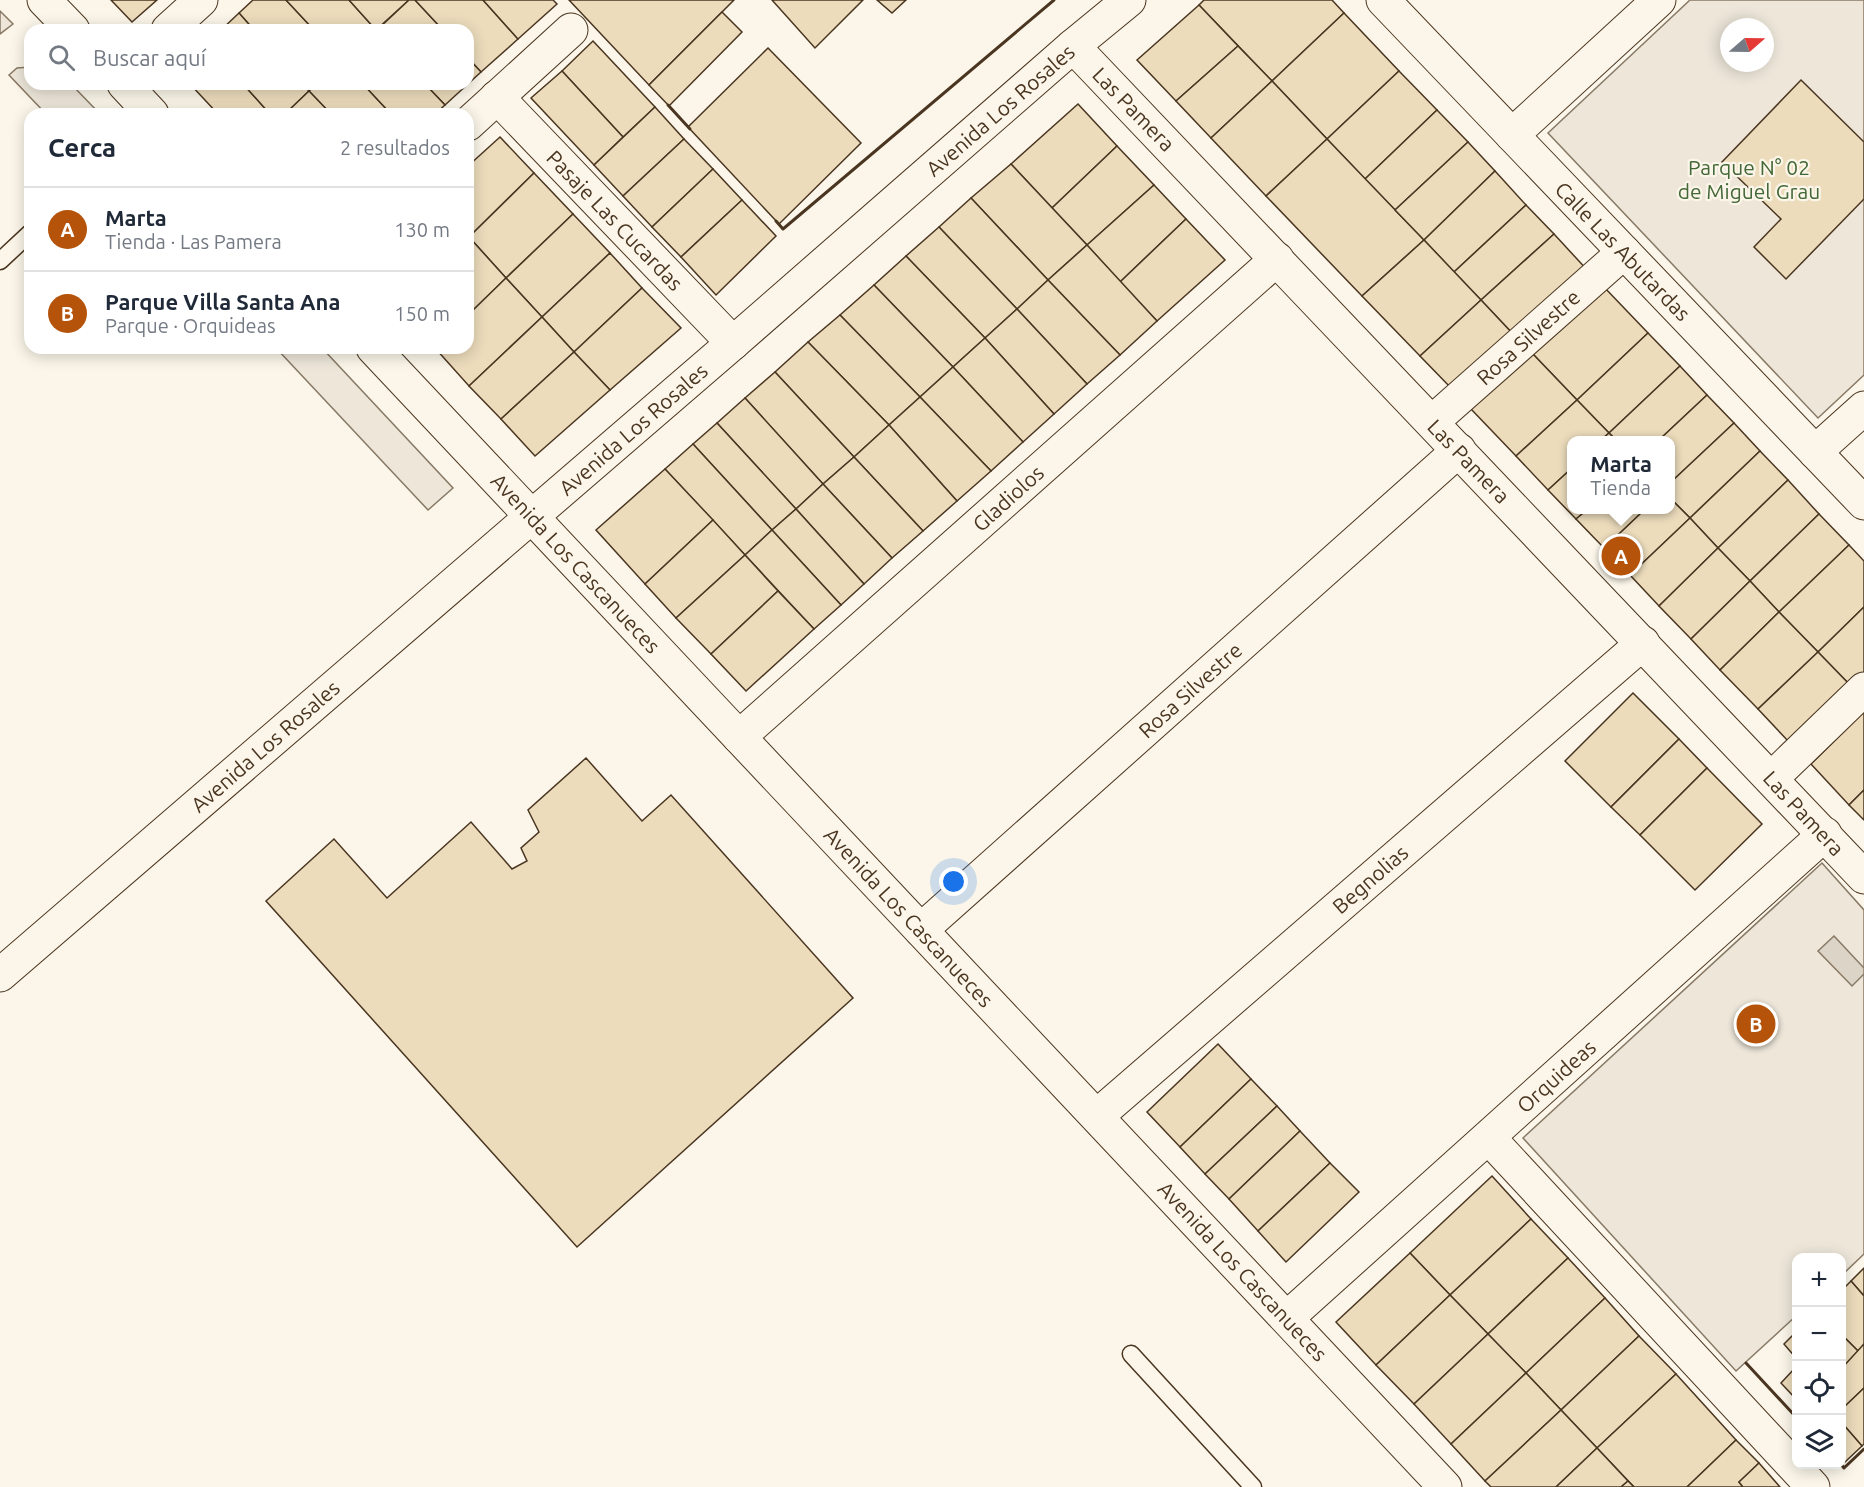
<!DOCTYPE html>
<html lang="es">
<meta charset="utf-8">
<style>
body{margin:0;font-family:Ubuntu,sans-serif;background:#f6f6f7;color:#1f2937}
.controls{position:absolute;right:18px;bottom:18px;display:grid;overflow:hidden;border-radius:12px;box-shadow:0 3px 15px #0003}
.controls button{width:54px;height:54px;display:grid;place-items:center;padding:0;border:0;border-bottom:2px solid #e0e1e3;background:#fff;color:#1f2937;font:30px sans-serif}
.compass{position:absolute;left:1720px;top:18px;width:54px;height:54px;border-radius:50%;background:#fff;box-shadow:0 3px 15px #0003;rotate:70deg}
.you{position:absolute;left:954px;top:882px;width:21px;height:21px;margin:-15px;border:4px solid #fff;border-radius:50%;background:#1a73e8;box-shadow:0 0 0 9px #1a73e833}
.badge{display:grid;place-items:center;width:39px;height:39px;border-radius:50%;background:#b45309;color:#fff;font-size:20px;font-weight:700}
.pin{position:absolute;translate:-50% -50%;border:3px solid #fff;box-shadow:0 2px 6px #0006}
.popup{position:absolute;left:1567px;top:436px;width:108px;height:78px;box-sizing:border-box;display:grid;place-content:center;border-radius:12px;background:#fff;filter:drop-shadow(0 2px 4px #0005);font-size:20px;white-space:nowrap;color:#747a83}
.popup b{font-size:22px;color:#1f2937}
.popup::after{content:'';position:absolute;left:50%;top:100%;margin-left:-12px;border:12px solid transparent;border-top-color:#fff}
.list{margin:0;padding:0;list-style:none}
h2{display:flex;justify-content:space-between;align-items:center;height:78px;margin:0;padding:0 24px;font-size:26px}
h2 small{font-size:20px;font-weight:400;color:#747a83}
.list li{display:grid;grid-template-columns:39px 1fr auto;gap:18px;align-items:center;box-sizing:border-box;height:84px;padding:0 24px;border-top:2px solid #e0e1e3}
.list b{display:block;font-size:22px;white-space:nowrap}
.list p{margin:0;font-size:20px;white-space:nowrap;color:#747a83}
.list em{font-size:20px;font-style:normal;color:#747a83}
.icon{flex:none;width:33px;height:33px;fill:none;stroke:currentColor;stroke-width:2;stroke-linecap:round;stroke-linejoin:round}
.map{position:relative;flex:none;width:1864px;height:1487px;overflow:hidden}
.search{position:absolute;background:#fff;box-shadow:0 3px 15px #0003;left:24px;top:24px;width:450px;height:66px;display:flex;align-items:center;gap:15px;box-sizing:border-box;padding:0 21px;border-radius:18px;color:#747a83;font-size:22px}
.panel{position:absolute;background:#fff;box-shadow:0 3px 15px #0003;left:24px;top:108px;width:450px;height:246px;border-radius:18px}
.map>svg:first-child{display:block}
</style>
<div class="map">
<svg width="1864" height="1487" viewBox="0 0 1864 1487">
<rect width="100%" height="100%" fill="#fbf6e9"/>
<g fill="#ede6d9" stroke="#887966" stroke-width="1.5" fill-rule="evenodd">
<path d="M1690,0H1864V375L1818,418L1548,133ZM1729,27H1765V63H1729Z"/>
<polygon points="0,11 13,24 0,34"/>
<polygon points="30,67 30,84 71,84 100,114 46,114 9,75 17,68"/>
<polygon points="276,348 322,348 453,488 428,510"/>
<polygon points="1822,863 1864,910 1864,1254 1842,1275 1842,1258 1796,1258 1796,1316 1736,1371 1523,1138"/>
</g>
<polygon fill="#dcd4c6" stroke="#887966" stroke-width="1.5" points="1834,936 1864,968 1864,974 1852,986 1818,951"/>
<g fill="#ecdcbc" stroke="#4a3520" stroke-width="1.5">
<polygon points="111,0 157,0 132,22"/>
<polygon points="253,0 286,0 314,30 254,30 239,13"/>
<polygon points="286,0 349,0 376,30 314,30"/>
<polygon points="349,0 409,0 376,30"/>
<polygon points="409,0 415,0 443,30 377,30"/>
<polygon points="415,0 483,0 518,39 481,72 468,58 468,30 443,30"/>
<polygon points="483,0 553,0 557,4 518,39"/>
<polygon points="569,0 734,0 649,85"/>
<polygon points="772,0 863,0 815,48"/>
<polygon points="877,0 906,0 892,13"/>
<polygon points="1204,0 1332,0 1344,13 1272,81 1199,5"/>
<polygon points="1199,5 1238,46 1176,101 1137,60"/>
<polygon points="722,12 742,32 669,106 649,85"/>
<polygon points="239,13 254,30 221,30"/>
<polygon points="1344,13 1399,71 1327,139 1272,81"/>
<polygon points="593,41 655,107 623,137 562,71"/>
<polygon points="1238,46 1272,81 1211,138 1176,101"/>
<polygon points="768,48 861,143 779,224 688,127"/>
<polygon points="468,58 481,72 445,105 425,84 468,84"/>
<polygon points="562,71 623,137 594,165 531,98"/>
<polygon points="1399,71 1437,110 1365,179 1327,139"/>
<polygon points="1801,80 1864,142 1864,199 1786,279 1754,247 1781,219 1722,162"/>
<polygon points="1272,81 1327,139 1266,196 1211,138"/>
<polygon points="190,84 243,84 270,114 218,114"/>
<polygon points="243,84 303,84 309,91 285,114 270,114"/>
<polygon points="303,84 317,84 309,91"/>
<polygon points="317,84 363,84 391,114 331,114 309,91"/>
<polygon points="363,84 425,84 445,105 435,114 391,114"/>
<polygon points="309,91 331,114 285,114"/>
<polygon points="1078,104 1117,146 1052,208 1011,164"/>
<polygon points="655,107 684,139 623,196 594,165"/>
<polygon points="1437,110 1468,142 1395,210 1365,179"/>
<polygon points="500,137 534,173 469,237 468,166"/>
<polygon points="684,139 713,169 652,227 623,196"/>
<polygon points="1327,139 1424,240 1362,296 1266,196"/>
<polygon points="1468,142 1495,171 1424,240 1395,210"/>
<polygon points="1117,146 1154,185 1087,245 1052,208"/>
<polygon points="1011,164 1087,245 1048,280 971,198"/>
<polygon points="713,169 742,200 681,257 652,227"/>
<polygon points="1495,171 1526,205 1454,272 1424,240"/>
<polygon points="534,173 573,214 506,278 469,237"/>
<polygon points="1154,185 1186,219 1120,282 1087,245"/>
<polygon points="971,198 1048,280 1017,309 939,227"/>
<polygon points="742,200 776,236 716,295 681,257"/>
<polygon points="1526,205 1554,234 1481,300 1454,272"/>
<polygon points="573,214 610,253 542,317 506,278"/>
<polygon points="1186,219 1225,260 1157,321 1120,282"/>
<polygon points="939,227 1017,309 985,338 906,256"/>
<polygon points="1554,234 1589,272 1513,334 1481,300"/>
<polygon points="469,237 506,278 468,315 468,238"/>
<polygon points="1424,240 1481,300 1420,356 1362,296"/>
<polygon points="1087,245 1157,321 1120,355 1048,280"/>
<polygon points="610,253 642,288 574,352 542,317"/>
<polygon points="906,256 985,338 953,367 874,285"/>
<polygon points="506,278 542,317 469,386 435,348 468,348 468,315"/>
<polygon points="1048,280 1120,355 1087,384 1017,309"/>
<polygon points="874,285 953,367 920,397 840,315"/>
<polygon points="1603,286 1648,333 1577,400 1531,352"/>
<polygon points="642,288 681,328 610,390 574,352"/>
<polygon points="1481,300 1513,334 1452,389 1420,356"/>
<polygon points="1017,309 1087,384 1054,414 985,338"/>
<polygon points="840,315 920,397 889,425 808,342"/>
<polygon points="542,317 574,352 501,419 469,386"/>
<polygon points="1648,333 1680,366 1609,433 1577,400"/>
<polygon points="985,338 1054,414 1023,442 953,367"/>
<polygon points="808,342 889,425 854,457 775,372"/>
<polygon points="574,352 610,390 535,456 501,419"/>
<polygon points="1531,352 1577,400 1516,456 1471,409"/>
<polygon points="1680,366 1707,395 1659,440 1616,440 1609,433"/>
<polygon points="953,367 1023,442 991,471 920,397"/>
<polygon points="775,372 854,457 823,484 745,398"/>
<polygon points="1707,395 1734,423 1670,483 1670,440 1659,440"/>
<polygon points="920,397 991,471 957,501 889,425"/>
<polygon points="745,398 823,484 796,509 717,423"/>
<polygon points="1577,400 1609,433 1601,440 1572,440 1572,468 1548,490 1516,456"/>
<polygon points="717,423 796,509 772,530 693,444"/>
<polygon points="1734,423 1760,451 1690,518 1670,498 1670,483"/>
<polygon points="889,425 957,501 923,531 854,457"/>
<polygon points="1609,433 1616,440 1601,440"/>
<polygon points="693,444 772,530 745,555 665,469"/>
<polygon points="1760,451 1788,480 1718,548 1690,518"/>
<polygon points="854,457 923,531 892,558 823,484"/>
<polygon points="1572,468 1572,510 1587,510 1576,519 1548,490"/>
<polygon points="665,469 713,520 645,584 596,530"/>
<polygon points="1788,480 1819,514 1750,581 1718,548"/>
<polygon points="823,484 892,558 864,584 796,509"/>
<polygon points="1670,498 1690,518 1630,575 1604,548 1644,510 1670,510"/>
<polygon points="796,509 864,584 841,605 772,530"/>
<polygon points="1587,510 1644,510 1604,548 1576,519"/>
<polygon points="1819,514 1849,545 1779,612 1750,581"/>
<polygon points="1690,518 1718,548 1659,606 1630,575"/>
<polygon points="713,520 745,555 676,618 645,584"/>
<polygon points="772,530 841,605 814,629 745,555"/>
<polygon points="1849,545 1864,561 1864,607 1818,652 1779,612"/>
<polygon points="1718,548 1750,581 1691,639 1659,606"/>
<polygon points="745,555 778,591 711,654 676,618"/>
<polygon points="1750,581 1779,612 1720,670 1691,639"/>
<polygon points="778,591 814,629 746,691 711,654"/>
<polygon points="1864,607 1864,672 1850,685 1818,652"/>
<polygon points="1779,612 1818,652 1758,709 1720,670"/>
<polygon points="1818,652 1850,685 1789,742 1758,709"/>
<polygon points="1633,693 1679,739 1611,807 1565,761"/>
<polygon points="1864,712 1864,790 1849,805 1811,764"/>
<polygon points="1679,739 1707,768 1640,835 1611,807"/>
<polygon points="586,758 642,821 671,795 853,998 577,1247 266,901 334,839 387,898 471,822 512,869 527,861 521,848 539,832 528,810"/>
<polygon points="1707,768 1762,824 1695,890 1640,835"/>
<polygon points="1864,790 1864,820 1849,805"/>
<polygon points="1218,1044 1251,1079 1180,1147 1147,1112"/>
<polygon points="1251,1079 1277,1106 1205,1174 1180,1147"/>
<polygon points="1277,1106 1300,1131 1229,1199 1205,1174"/>
<polygon points="1300,1131 1330,1163 1258,1231 1229,1199"/>
<polygon points="1330,1163 1359,1192 1286,1262 1258,1231"/>
<polygon points="1492,1176 1531,1219 1450,1295 1410,1253"/>
<polygon points="1531,1219 1568,1258 1488,1334 1450,1295"/>
<polygon points="1410,1253 1450,1295 1376,1365 1336,1322"/>
<polygon points="1568,1258 1605,1298 1526,1373 1488,1334"/>
<polygon points="1864,1268 1864,1296 1851,1281"/>
<polygon points="1851,1281 1864,1296 1864,1344 1858,1351 1842,1335 1842,1290"/>
<polygon points="1450,1295 1488,1334 1414,1404 1376,1365"/>
<polygon points="1605,1298 1639,1336 1561,1410 1526,1373"/>
<polygon points="1796,1332 1796,1358 1784,1344"/>
<polygon points="1488,1334 1526,1373 1451,1444 1414,1404"/>
<polygon points="1842,1335 1858,1351 1842,1368"/>
<polygon points="1639,1336 1676,1374 1597,1448 1561,1410"/>
<polygon points="1864,1344 1864,1388 1842,1409 1842,1368"/>
<polygon points="1796,1367 1796,1399 1781,1383"/>
<polygon points="1526,1373 1561,1410 1485,1481 1451,1444"/>
<polygon points="1676,1374 1736,1440 1687,1487 1634,1487 1597,1448"/>
<polygon points="1864,1388 1864,1444 1862,1446 1842,1423 1842,1409"/>
<polygon points="1561,1410 1597,1448 1556,1487 1491,1487 1485,1481"/>
<polygon points="1842,1423 1862,1446 1845,1462 1842,1459"/>
<polygon points="1736,1440 1759,1463 1739,1482 1743,1487 1687,1487"/>
<polygon points="1597,1448 1628,1481 1621,1487 1556,1487"/>
<polygon points="1759,1463 1780,1487 1743,1487 1739,1482"/>
<polygon points="1628,1481 1634,1487 1621,1487"/>
</g>
<g fill="none" stroke-linecap="round" stroke-linejoin="round">
<g stroke="#4a3520" stroke-width="19">
<g id="lane">
<polyline points="0,261 30,233"/>
<polyline points="1131,1354 1253,1487"/>
</g>
</g>
<g stroke="#4a3520" stroke-width="35">
<g id="street">
<polyline points="1383,0 1864,503"/>
<polyline points="168,30 201,0"/>
<polyline points="1073,46 1864,877"/>
<polyline points="497,97 733,343"/>
<polyline points="468,124 571,30"/>
<polyline points="1512,135 1659,0"/>
<polyline points="1432,422 1624,252"/>
<polyline points="1815,452 1864,408"/>
<polyline points="739,737 1277,259"/>
<polyline points="1772,778 1864,689"/>
<polyline points="921,930 1459,450"/>
<polyline points="0,975 733,343 1073,46 1129,0"/>
<polyline points="1097,1116 1643,643"/>
<polyline points="1489,1138 1813,1487"/>
<polyline points="1287,1318 1825,834"/>
</g>
</g>
<g stroke="#4a3520" stroke-width="35">
<g id="secondary">
<polyline points="44,0 73,30"/>
<polyline points="124,84 152,114"/>
<polyline points="373,348 1445,1487"/>
</g>
</g>
<use href="#lane" stroke="#fbf6e9" stroke-width="16"/>
<use href="#street" stroke="#fbf6e9" stroke-width="33"/>
<use href="#secondary" stroke="#fbf6e9" stroke-width="33"/>
<g stroke="#4a3520" stroke-width="3">
<polyline points="668,105 690,129"/>
<polyline points="776,221 783,229 1054,0"/>
<polyline points="1746,1363 1796,1417"/>
<polyline points="1841,1464 1844,1468 1864,1449"/>
</g>
</g>
<g text-anchor="middle" dominant-baseline="central" stroke-width="4.5" stroke-linejoin="round" paint-order="stroke">
<g font-size="21" fill="#4a3520" stroke="#fbf6e9">
<text transform="translate(1134 109) rotate(46)">Las Pamera</text>
<text transform="translate(1000 110) rotate(-41)">Avenida Los Rosales</text>
<text transform="translate(615 220) rotate(46)">Pasaje Las Cucardas</text>
<text transform="translate(1623 251) rotate(46)">Calle Las Abutardas</text>
<text transform="translate(1528 337) rotate(-42)">Rosa Silvestre</text>
<text transform="translate(633 429) rotate(-41)">Avenida Los Rosales</text>
<text transform="translate(1469 461) rotate(46)">Las Pamera</text>
<text transform="translate(1008 498) rotate(-42)">Gladiolos</text>
<text transform="translate(576 563) rotate(47)">Avenida Los Cascanueces</text>
<text transform="translate(1190 690) rotate(-42)">Rosa Silvestre</text>
<text transform="translate(265 746) rotate(-41)">Avenida Los Rosales</text>
<text transform="translate(1804 813) rotate(47)">Las Pamera</text>
<text transform="translate(1370 879) rotate(-41)">Begnolias</text>
<text transform="translate(909 917) rotate(47)">Avenida Los Cascanueces</text>
<text transform="translate(1556 1076) rotate(-42)">Orquideas</text>
<text transform="translate(1243 1271) rotate(47)">Avenida Los Cascanueces</text>
</g>
<g font-size="21" fill="#436837" stroke="#fbf6e9">
<text x="1749" y="167">Parque N° 02<tspan x="1749" dy="24">de Miguel Grau</tspan></text>
</g>
</g>
</svg>
<div class="controls">
<button>+</button>
<button>−</button>
<button><svg class="icon" aria-label="locate" viewBox="0 0 24 24"><circle cx="12" cy="12" r="6"/><path d="M12 2v4M12 18v4M2 12h4M18 12h4"/></svg></button>
<button><svg class="icon" aria-label="layers" viewBox="0 0 24 24"><path d="M12 4l9 5-9 5-9-5zM3 14l9 5 9-5"/></svg></button>
</div>
<svg class="compass" viewBox="-18 -18 36 36"><path d="M0-13l5 13h-10z" fill="#e53935"/><path d="M0 13l5-13h-10z" fill="#747a83"/></svg>
<div class="you"></div>
<div class="pin badge" style="left:1621px;top:556px">A</div>
<div class="popup"><b>Marta</b>Tienda</div>
<div class="pin badge" style="left:1756px;top:1024px">B</div>
<div class="search"><svg class="icon" aria-label="search" viewBox="0 0 24 24"><circle cx="10" cy="10" r="6"/><path d="M15 15l6 6"/></svg>Buscar aquí</div>
<section class="panel">
<h2>Cerca<small>2 resultados</small></h2>
<ul class="list">
<li><span class="badge">A</span><div><b>Marta</b><p>Tienda · Las Pamera</p></div><em>130 m</em></li>
<li><span class="badge">B</span><div><b>Parque Villa Santa Ana</b><p>Parque · Orquideas</p></div><em>150 m</em></li>
</ul>
</section>
</div>
